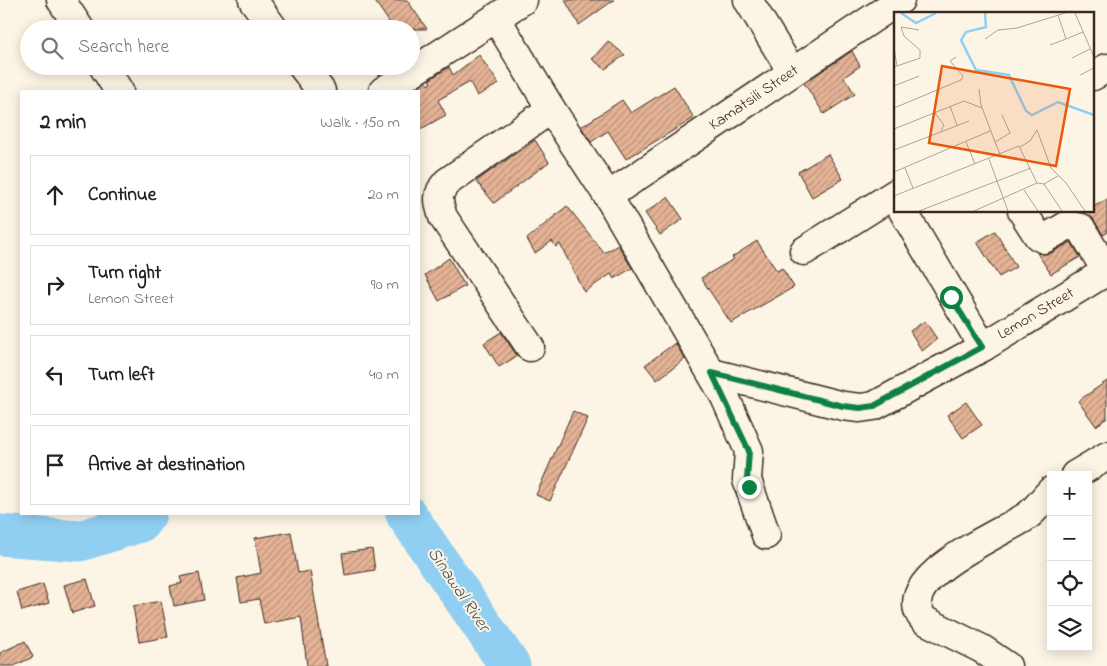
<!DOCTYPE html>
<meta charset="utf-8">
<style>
body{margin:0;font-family:"Indie Flower",sans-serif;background:#f2f2f2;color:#222}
.controls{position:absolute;right:15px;bottom:15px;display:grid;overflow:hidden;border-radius:0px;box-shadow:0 2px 12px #0003}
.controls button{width:45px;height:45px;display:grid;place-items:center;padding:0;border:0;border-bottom:1px solid #e0e0e0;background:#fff;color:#222;font:25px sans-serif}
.stop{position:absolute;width:15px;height:15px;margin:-11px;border:4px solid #0b8043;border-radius:50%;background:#fff}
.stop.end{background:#0b8043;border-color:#fff;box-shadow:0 1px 5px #0008}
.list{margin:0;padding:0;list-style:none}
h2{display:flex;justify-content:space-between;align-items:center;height:65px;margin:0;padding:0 20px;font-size:21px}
h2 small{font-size:16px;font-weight:400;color:#767676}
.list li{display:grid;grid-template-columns:32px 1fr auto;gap:15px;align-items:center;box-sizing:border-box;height:80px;margin:0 10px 10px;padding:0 10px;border:1px solid #e0e0e0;border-radius:0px}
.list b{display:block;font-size:19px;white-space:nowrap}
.list p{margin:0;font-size:16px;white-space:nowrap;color:#767676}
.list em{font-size:16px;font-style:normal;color:#767676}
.icon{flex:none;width:28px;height:28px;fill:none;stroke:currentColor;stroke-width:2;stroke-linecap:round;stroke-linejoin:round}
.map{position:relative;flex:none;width:1107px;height:666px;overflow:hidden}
.search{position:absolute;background:#fff;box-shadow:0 2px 12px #0003;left:20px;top:20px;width:400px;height:55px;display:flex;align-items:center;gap:12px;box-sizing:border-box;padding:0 18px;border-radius:28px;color:#767676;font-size:19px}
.panel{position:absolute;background:#fff;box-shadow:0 2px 12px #0003;left:20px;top:90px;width:400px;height:425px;border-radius:0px}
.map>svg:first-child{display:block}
</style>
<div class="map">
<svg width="1107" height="666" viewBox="0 0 1107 666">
<defs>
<pattern id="building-hatch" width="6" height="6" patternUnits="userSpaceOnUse" patternTransform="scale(1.25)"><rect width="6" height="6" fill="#e5b396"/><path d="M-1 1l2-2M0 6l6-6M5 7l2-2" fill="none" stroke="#bb927a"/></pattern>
</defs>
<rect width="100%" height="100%" fill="#fcf5e5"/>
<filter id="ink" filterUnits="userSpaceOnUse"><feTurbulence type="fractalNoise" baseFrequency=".02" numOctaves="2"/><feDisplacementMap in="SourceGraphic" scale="10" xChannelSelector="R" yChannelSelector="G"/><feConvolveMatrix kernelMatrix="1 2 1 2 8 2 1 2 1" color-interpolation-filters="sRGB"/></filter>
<g filter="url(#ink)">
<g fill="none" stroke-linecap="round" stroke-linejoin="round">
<g stroke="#91cff2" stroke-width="41">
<polyline points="406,514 510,666"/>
<polyline points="0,535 80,541 140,522 146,514"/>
</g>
</g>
<g fill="url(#building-hatch)" stroke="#3b2a1e">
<polygon points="374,0 407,0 427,29 394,29"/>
<polygon points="565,0 614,0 579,25"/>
<polygon points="608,41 625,55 605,69 592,59"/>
<polygon points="852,51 860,66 844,77 855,94 824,114 804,83"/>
<polygon points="479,55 499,84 477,96 470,82 438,100 446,115 419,130 419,86 426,81 428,85 431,83 429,80 449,67 453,75"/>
<polygon points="674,86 694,118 626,159 608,131 591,142 581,127 622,100 631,113"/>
<polygon points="535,140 549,162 494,203 476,181"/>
<polygon points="828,154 843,179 812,197 798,172"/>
<polygon points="668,197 683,219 660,235 645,213"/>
<polygon points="1107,199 1107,233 1103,235 1094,220 1084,213 1093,211 1093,207"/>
<polygon points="567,206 604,253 618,245 632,268 614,279 611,274 584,292 560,244 556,247 552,241 535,253 527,239"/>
<polygon points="995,231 1016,267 999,277 977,242"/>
<polygon points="757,241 777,271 782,268 794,287 731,323 701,278 734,259 732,257"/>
<polygon points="1071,242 1080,257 1051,274 1037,253 1051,253"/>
<polygon points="449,258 465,286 439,301 425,275"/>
<polygon points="925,321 937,339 922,351 910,331"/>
<polygon points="501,332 517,356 499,367 484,343"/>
<polygon points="675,343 685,359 657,380 645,365"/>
<polygon points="1107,381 1107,418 1096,426 1078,401"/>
<polygon points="966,402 982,425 963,438 947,415"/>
<polygon points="573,411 588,418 550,501 536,495"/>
<polygon points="291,532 298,573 310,571 326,666 307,666 301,617 264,624 259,599 241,602 237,578 261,573 255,538"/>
<polygon points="372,549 375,570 345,575 342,553"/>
<polygon points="199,573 204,600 174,606 170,586 182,583 180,577"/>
<polygon points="87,579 95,606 72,613 64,585"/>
<polygon points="43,584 49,603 22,611 17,592"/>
<polygon points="161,601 168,637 139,642 133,606"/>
<polygon points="25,641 33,657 14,666 0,666 0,653"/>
</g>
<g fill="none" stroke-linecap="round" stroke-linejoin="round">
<g stroke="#3b2a1e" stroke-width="31">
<g id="minor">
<polyline points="61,0 80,29"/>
<polyline points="253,0 274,29"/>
<polyline points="748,0 792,72"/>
<path d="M496,18L551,109L447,182C436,194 438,202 443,217L530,347"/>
<polyline points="103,66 119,91"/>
<polyline points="302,66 321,91"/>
<polyline points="1093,76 1107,68"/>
<polyline points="383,91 523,0"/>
<polyline points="551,109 608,196 725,397 749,451 747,480 766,535"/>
<polyline points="608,196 900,0"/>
<polyline points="903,211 983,347"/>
<polyline points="1022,211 1038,236 1044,239 1068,225 1081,228 1106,271"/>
<polyline points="804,251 896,193"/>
<polyline points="712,373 843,406 860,408 874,406 983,347 1107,271"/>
<polyline points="1075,475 1107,456"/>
<path d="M1007,666L982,649L924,620C888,579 1003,533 1027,516C1036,510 1043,499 1051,491"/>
</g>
</g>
<use href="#minor" stroke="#fcf5e5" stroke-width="28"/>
</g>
</g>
<g fill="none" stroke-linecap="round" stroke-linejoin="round" filter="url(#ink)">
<polyline stroke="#0b8043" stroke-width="6" points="749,487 747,480 749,451 712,373 843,406 860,408 874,406 982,347 951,297"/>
</g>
<g text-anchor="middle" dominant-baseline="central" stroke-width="4" stroke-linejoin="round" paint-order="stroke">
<g font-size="16" fill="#3b2a1e" stroke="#fcf5e5">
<text transform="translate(754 98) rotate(-34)">Kamatsili Street</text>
<text transform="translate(1036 314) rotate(-31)">Lemon Street</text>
</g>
<g font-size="18" font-style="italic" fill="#505353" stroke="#fcf5e5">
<text transform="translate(458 590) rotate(56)">Sinawal River</text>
</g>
</g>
<g transform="translate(894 12)">
<rect width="200" height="200" fill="#fcf5e5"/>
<path fill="none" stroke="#91cff2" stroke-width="2.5" d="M7,1L22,11L42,1M91,1L92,15L72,20L67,28L82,58L115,63L132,99L138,103L164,90L200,103"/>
<path fill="none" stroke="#afa495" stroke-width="1" d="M181,1L200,45M164,3L172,27L189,20M91,27L104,18L123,16L171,1M156,33L172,27M0,36L3,54M178,46L196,37M0,55L26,46V38L10,24L7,15L25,18M186,63L200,56M0,74L25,64M85,77L87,93L101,130M56,94L63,113M0,96L67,68L69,64L56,49L62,45M40,100L50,113L47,119M0,117L70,89L88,96M72,130L81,152M126,135L136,129L143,118L157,156L172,171L191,199M0,138L75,109M106,142L101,130L116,121L108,103M95,147L114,199M11,156L19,176M0,160L96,119M150,172L164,164M130,178L144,199M0,184L125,134L143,171L150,172L168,199M25,199L137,156M80,199L143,171"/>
<path fill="#e8590c" fill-opacity="0.15" stroke="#e8590c" stroke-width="2.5" d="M48,54L176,77L162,154L35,131Z"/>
<rect width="200" height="200" fill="none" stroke="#3b2a1e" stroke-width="2.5"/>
</g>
</svg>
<div class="controls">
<button>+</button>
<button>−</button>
<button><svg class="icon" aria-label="locate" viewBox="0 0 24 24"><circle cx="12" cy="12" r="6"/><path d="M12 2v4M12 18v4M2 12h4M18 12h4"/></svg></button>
<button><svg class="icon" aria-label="layers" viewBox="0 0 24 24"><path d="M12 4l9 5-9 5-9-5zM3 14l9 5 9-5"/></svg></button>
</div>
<div class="stop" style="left:951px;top:297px"></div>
<div class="stop end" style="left:749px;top:487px"></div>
<div class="search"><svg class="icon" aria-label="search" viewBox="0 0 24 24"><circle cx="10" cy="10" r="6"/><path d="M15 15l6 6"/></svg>Search here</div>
<section class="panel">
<h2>2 min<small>Walk · 150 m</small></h2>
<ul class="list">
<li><svg class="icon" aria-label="ahead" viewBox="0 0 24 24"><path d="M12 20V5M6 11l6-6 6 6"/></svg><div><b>Continue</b></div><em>20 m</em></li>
<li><svg class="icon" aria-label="right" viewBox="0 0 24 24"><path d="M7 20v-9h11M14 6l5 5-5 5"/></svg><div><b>Turn right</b><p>Lemon Street</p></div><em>90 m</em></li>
<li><svg class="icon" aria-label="left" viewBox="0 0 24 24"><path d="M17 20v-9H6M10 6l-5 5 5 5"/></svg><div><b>Turn left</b></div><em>40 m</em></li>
<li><svg class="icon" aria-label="arrive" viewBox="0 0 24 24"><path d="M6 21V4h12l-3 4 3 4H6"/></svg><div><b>Arrive at destination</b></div></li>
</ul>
</section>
</div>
